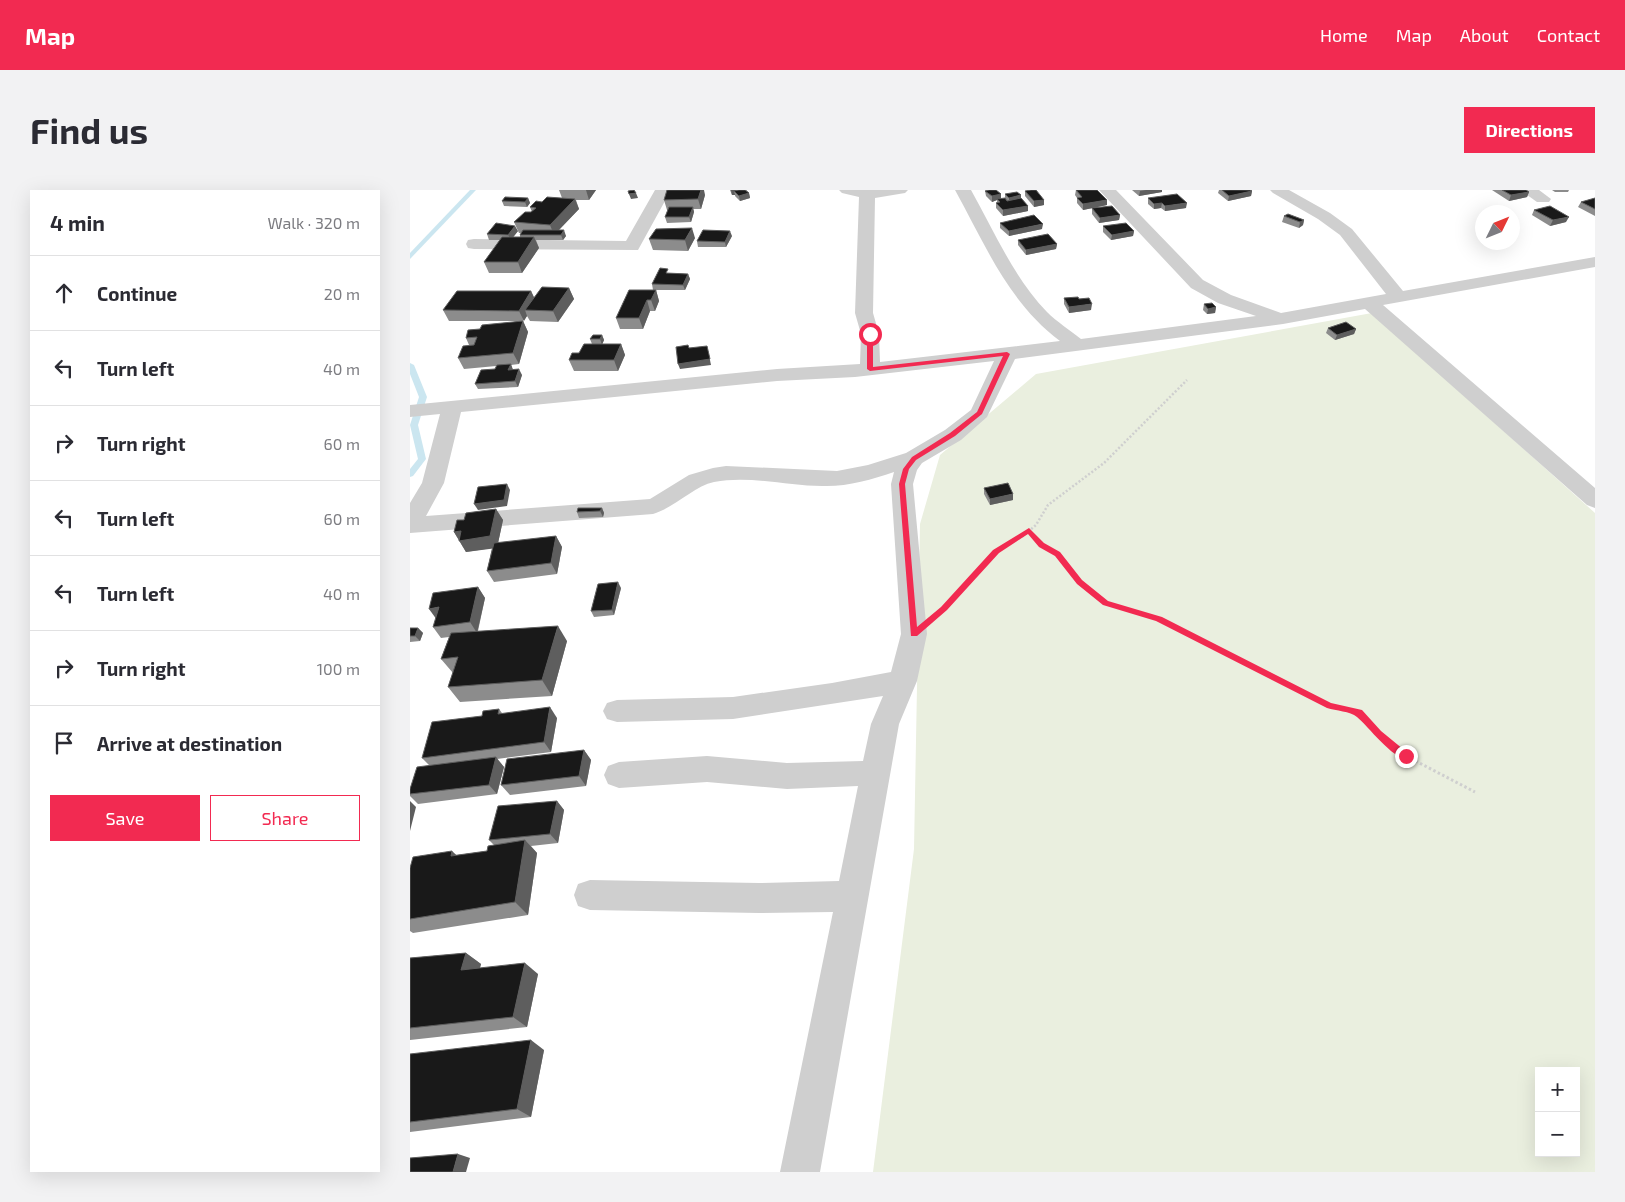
<!DOCTYPE html>
<meta charset="utf-8">
<style>
body{margin:0;font-family:"Exo 2",sans-serif;background:#f2f2f3;color:#2b2b33}
.controls{position:absolute;right:15px;bottom:15px;display:grid;overflow:hidden;border-radius:0px;box-shadow:0 5px 20px #0002}
.controls button{width:45px;height:45px;display:grid;place-items:center;padding:0;border:0;border-bottom:1px solid #e1e1e2;background:#fff;color:#2b2b33;font:25px sans-serif}
.compass{position:absolute;left:1065px;top:15px;width:45px;height:45px;border-radius:50%;background:#fff;box-shadow:0 5px 20px #0002;rotate:47deg}
.stop{position:absolute;width:15px;height:15px;margin:-11px;border:4px solid #f22a51;border-radius:50%;background:#fff}
.stop.end{background:#f22a51;border-color:#fff;box-shadow:0 1px 5px #0008}
.list{margin:0;padding:0;list-style:none}
h2{display:flex;justify-content:space-between;align-items:center;height:65px;margin:0;padding:0 20px;font-size:21px}
h2 small{font-size:16px;font-weight:400;color:#7c7c81}
.list li{display:grid;grid-template-columns:32px 1fr auto;gap:15px;align-items:center;box-sizing:border-box;height:75px;padding:0 20px;border-top:1px solid #e1e1e2}
.list b{display:block;font-size:19px;white-space:nowrap}
.list em{font-size:16px;font-style:normal;color:#7c7c81}
.actions{display:flex;gap:10px;padding:15px 20px}
.actions a{flex:1;padding:11px 0;border:1px solid #f22a51;border-radius:0px;text-align:center;font-size:18px;color:#f22a51}
.actions .main{background:#f22a51;color:#fff}
.icon{flex:none;width:28px;height:28px;fill:none;stroke:currentColor;stroke-width:2;stroke-linecap:round;stroke-linejoin:round}
.map{position:relative;flex:none;width:1185px;height:982px;overflow:hidden;border-radius:0px}
header{display:flex;align-items:center;gap:30px;box-sizing:border-box;height:70px;padding:0 25px;background:#f22a51;color:#fff}
header strong{font-size:24px}
nav{display:flex;gap:28px;margin-inline-start:auto;font-size:18px}
.intro{display:flex;align-items:center;justify-content:space-between;box-sizing:border-box;height:120px;padding:0 30px}
h1{margin:0;font-size:35px}
.button{padding:12px 22px;border-radius:0px;background:#f22a51;color:#fff;font-size:18px;font-weight:700}
main{display:flex;gap:30px;padding:0 30px}
aside{flex:1;background:#fff;border-radius:0px;box-shadow:0 5px 20px #0002}
.map>svg:first-child{display:block}
</style>
<header>
<strong>Map</strong>
<nav><a>Home</a><a>Map</a><a>About</a><a>Contact</a></nav>
</header>
<div class="intro"><h1>Find us</h1><a class="button">Directions</a></div>
<main>
<aside>
<h2>4 min<small>Walk · 320 m</small></h2>
<ul class="list">
<li><svg class="icon" aria-label="ahead" viewBox="0 0 24 24"><path d="M12 20V5M6 11l6-6 6 6"/></svg><div><b>Continue</b></div><em>20 m</em></li>
<li><svg class="icon" aria-label="left" viewBox="0 0 24 24"><path d="M17 20v-9H6M10 6l-5 5 5 5"/></svg><div><b>Turn left</b></div><em>40 m</em></li>
<li><svg class="icon" aria-label="right" viewBox="0 0 24 24"><path d="M7 20v-9h11M14 6l5 5-5 5"/></svg><div><b>Turn right</b></div><em>60 m</em></li>
<li><svg class="icon" aria-label="left" viewBox="0 0 24 24"><path d="M17 20v-9H6M10 6l-5 5 5 5"/></svg><div><b>Turn left</b></div><em>60 m</em></li>
<li><svg class="icon" aria-label="left" viewBox="0 0 24 24"><path d="M17 20v-9H6M10 6l-5 5 5 5"/></svg><div><b>Turn left</b></div><em>40 m</em></li>
<li><svg class="icon" aria-label="right" viewBox="0 0 24 24"><path d="M7 20v-9h11M14 6l5 5-5 5"/></svg><div><b>Turn right</b></div><em>100 m</em></li>
<li><svg class="icon" aria-label="arrive" viewBox="0 0 24 24"><path d="M6 21V4h12l-3 4 3 4H6"/></svg><div><b>Arrive at destination</b></div></li>
</ul>
<div class="actions"><a class="main">Save</a><a>Share</a></div>
</aside>
<div class="map">
<svg width="1185" height="982" viewBox="0 0 1185 982">
<rect width="100%" height="100%" fill="#fff"/>
<path fill="#eaefdf" fill-rule="evenodd" d="M962,123L1185,323V982H463L504,659L510,334L530,265L626,184ZM1129,881H1166V963H1129Z"/>
<g fill="none" stroke-linecap="round" stroke-linejoin="round">
<g fill="#cbe6f0" fill-rule="evenodd">
<polygon points="60,0 66,0 0,69 0,63"/>
<polygon points="0,173 4,175 17,207 8,235 16,269 3,286 0,287 0,279 8,269 0,235 9,207 0,184"/>
</g>
<g stroke="#cfcfcf" stroke-width="2.5" stroke-dasharray="2 2" stroke-linecap="butt">
<polyline points="619,340 631,355 648,364 659,378"/>
<polyline points="571,378 586,362 613,346 626,335 638,315 694,273 777,190"/>
</g>
<g stroke="#cfcfcf" stroke-width="3" stroke-dasharray="2.5 2.5" stroke-linecap="butt">
<polyline points="658,377 669,392 696,413 749,429 920,516 949,522 968,543 996,566 1065,602"/>
<polyline points="531,421 572,377"/>
</g>
<g fill="#cfcfcf" fill-rule="evenodd">
<polygon points="245,0 261,0 228,60 64,59 58,58 56,54 58,50 64,49 216,51"/>
<path d="M429,0H498L495,3L465,8L463,123L469,144L470,172L650,151C598,112 576,56 545,0H561C584,41 604,88 637,122C647,132 660,140 671,149L846,126L808,113L781,98L689,0H706L793,90L821,105L871,123L976,104L930,45L908,29L863,3L860,0H879L920,23L942,39L993,101L1185,67V77L973,115L1185,298V318L1177,315L955,119L873,134L605,169L577,227L551,250L512,273L507,280L503,294L517,444L507,491L489,534L410,982H370L423,722L349,723L180,720L168,716L164,705L168,694L180,690L349,693L429,691L448,596L377,599L297,592L209,598L198,594L194,585L198,576L209,572L297,566L377,573L453,571L461,534L473,506L323,529L207,532L197,529L193,521L197,513L207,510L323,507L422,493L481,482L491,444L481,294L484,282C461,290 436,297 412,296C377,296 339,285 304,292C284,296 266,317 243,324L0,343V313L12,293L30,224L0,227V215L367,179L450,174L451,144L445,123L449,7L432,3ZM584,171L561,220L535,240L496,263L458,275L427,281L316,276L303,278L279,285L240,309L16,326L34,293L51,222L367,191L445,187Z"/>
<polygon points="1110,0 1129,0 1141,9 1139,12 1127,12"/>
</g>
</g>
<g fill="#8c8c8c">
<polygon points="149,0 186,0 179,10 166,10 169,19 149,40 156,46 153,50 126,50 129,58 112,83 79,83 74,72 90,50 79,50 77,44 108,41 103,47 110,47 110,45 111,43 109,43 104,32 122,22 120,17 132,12 152,8"/>
<polygon points="320,0 336,0 339,3 340,8 330,11 325,6 325,5 322,5"/>
<polygon points="666,0 697,15 673,20 667,13 667,8 665,5"/>
<polygon points="722,0 752,0 752,2 729,6"/>
<polygon points="809,0 840,0 842,1 841,6 818,11 808,3"/>
<polygon points="1082,0 1116,0 1119,2 1117,7 1099,11"/>
<polygon points="1142,0 1159,0 1158,2 1145,2"/>
<polygon points="575,1 591,4 591,9 595,9 595,4 611,8 618,16 618,21 593,26 586,18 586,13 587,12 587,10 582,12 576,6"/>
<polygon points="615,1 634,10 634,15 624,17 615,6"/>
<polygon points="295,5 291,19 283,19 284,22 281,32 257,33 255,27 258,20 257,20 254,10"/>
<polygon points="118,8 120,13 117,17 94,16 92,11"/>
<polygon points="738,8 776,18 755,21 751,18 744,19 738,14"/>
<polygon points="1185,8 1185,26 1168,17 1171,12"/>
<polygon points="682,18 710,25 709,30 689,33 682,24"/>
<polygon points="1124,20 1156,32 1140,36 1122,25"/>
<polygon points="874,26 894,30 893,35 889,38 872,32"/>
<polygon points="590,33 632,39 599,46 590,38"/>
<polygon points="693,36 724,41 723,46 701,50 693,42"/>
<polygon points="322,46 316,57 288,57 287,51"/>
<polygon points="285,48 278,61 243,60 239,49"/>
<polygon points="608,50 647,54 646,59 616,65 608,55"/>
<polygon points="260,83 278,84 280,89 275,100 243,100 242,94"/>
<polygon points="159,98 164,109 148,132 120,131 117,126 113,131 118,142 109,174 101,175 103,180 112,185 108,197 68,199 65,194 85,179 86,176 54,179 48,168 59,155 56,148 70,139 108,131 39,131 33,120 121,101 124,107"/>
<polygon points="246,100 249,111 245,121 240,121 233,139 210,139 206,128"/>
<polygon points="654,108 669,109 681,120 659,123 654,114"/>
<polygon points="794,114 806,117 805,123 797,124 793,120"/>
<polygon points="918,138 946,139 944,144 925,150 916,143"/>
<polygon points="192,145 194,150 192,154 211,154 215,165 208,181 164,181 159,170 182,154 180,149"/>
<polygon points="574,298 603,310 580,315 574,304"/>
<polygon points="192,318 194,323 193,327 169,328 167,322"/>
<polygon points="86,319 93,330 88,353 146,346 152,357 147,384 84,392 77,381 82,358 56,362 44,342"/>
<polygon points="68,397 75,408 68,441 157,451 142,506 50,512 38,497 43,483 31,469 39,447 31,448 23,437"/>
<polygon points="211,398 204,425 184,427 181,421"/>
<polygon points="0,438 8,438 13,443 10,451 0,452"/>
<polygon points="89,519 92,523 147,528 141,562 87,569 94,577 87,604 8,614 0,606 0,599 19,575 12,568 72,526"/>
<polygon points="174,560 181,570 176,596 100,605 91,595"/>
<polygon points="147,611 154,620 148,653 121,656 127,663 118,725 3,743 0,741 0,678 47,665 77,661 84,655 79,650"/>
<polygon points="56,763 71,774 70,778 128,784 117,837 0,850 0,768"/>
<polygon points="134,860 121,927 0,942 0,864"/>
</g>
<g fill="#5e5e5e">
<polygon points="176,0 186,0 179,10"/>
<polygon points="291,0 294,0 295,5 291,19 288,9"/>
<polygon points="321,0 336,0 337,3 324,1 325,5 322,5"/>
<polygon points="736,0 752,0 752,2 729,6 730,1"/>
<polygon points="842,1 841,6 818,11 819,6"/>
<polygon points="1119,2 1117,7 1099,11 1101,5"/>
<polygon points="226,3 228,8 221,9 219,4"/>
<polygon points="339,3 340,8 330,11 329,6"/>
<polygon points="591,4 591,10 587,9 587,10 582,12 582,6"/>
<polygon points="611,5 611,11 599,13 599,8"/>
<polygon points="118,8 120,13 117,17 115,12"/>
<polygon points="165,9 169,19 144,45 140,35"/>
<polygon points="634,10 634,15 624,17 624,11"/>
<polygon points="697,10 697,15 673,20 673,14"/>
<polygon points="752,13 751,18 744,19 744,14"/>
<polygon points="777,13 776,18 755,21 755,16"/>
<polygon points="618,16 618,21 593,26 593,20"/>
<polygon points="283,17 284,22 281,32 279,27"/>
<polygon points="710,25 709,30 689,33 690,28"/>
<polygon points="1159,27 1156,32 1140,36 1143,30"/>
<polygon points="894,30 893,35 889,38 890,32"/>
<polygon points="633,34 632,39 599,46 599,41"/>
<polygon points="105,36 108,41 101,50 98,45"/>
<polygon points="282,38 285,48 278,61 275,50"/>
<polygon points="154,40 156,46 153,50 151,45"/>
<polygon points="320,41 322,46 316,57 315,52"/>
<polygon points="724,41 723,46 701,50 702,45"/>
<polygon points="124,47 129,58 112,83 108,72"/>
<polygon points="647,54 646,59 616,65 616,60"/>
<polygon points="278,84 280,89 275,100 273,95"/>
<polygon points="159,98 164,109 148,132 143,121"/>
<polygon points="246,100 249,111 245,121 241,110"/>
<polygon points="121,101 126,112 115,120 117,126 114,131 109,121"/>
<polygon points="237,110 240,121 233,139 229,128"/>
<polygon points="682,114 681,120 659,123 659,117"/>
<polygon points="806,117 805,123 797,124 798,119"/>
<polygon points="113,131 118,142 109,174 103,163"/>
<polygon points="946,139 944,144 925,150 927,145"/>
<polygon points="192,145 194,150 192,155 190,149"/>
<polygon points="211,154 215,165 208,181 204,170"/>
<polygon points="297,156 301,175 270,179 268,174"/>
<polygon points="101,174 103,180 98,180"/>
<polygon points="109,179 112,185 108,197 105,191"/>
<polygon points="97,294 100,300 97,316 68,320 64,314"/>
<polygon points="603,304 603,310 580,315 580,309"/>
<polygon points="192,318 194,323 193,327 190,321"/>
<polygon points="86,319 93,330 87,358 56,362 44,342"/>
<polygon points="146,346 152,357 147,384 141,373"/>
<polygon points="208,392 211,398 204,425 202,420"/>
<polygon points="68,397 75,408 67,443 60,432"/>
<polygon points="29,417 27,430 19,419"/>
<polygon points="148,436 157,451 142,506 132,490"/>
<polygon points="8,438 13,443 10,451 5,446"/>
<polygon points="140,517 147,528 141,562 134,552"/>
<polygon points="174,560 181,570 176,596 169,586"/>
<polygon points="86,567 94,577 87,604 79,595"/>
<polygon points="0,611 6,617 0,641"/>
<polygon points="147,611 154,620 148,653 140,644"/>
<polygon points="115,650 127,663 118,725 105,712"/>
<polygon points="42,661 56,674 41,666"/>
<polygon points="56,763 71,774 66,791 51,780"/>
<polygon points="115,773 128,784 117,837 103,827"/>
<polygon points="121,850 134,860 121,927 107,919"/>
<polygon points="48,964 60,968 56,982 43,982"/>
</g>
<g fill="#191919" stroke="#5e5e5e">
<polygon points="224,0 226,3 219,4 218,1"/>
<polygon points="257,0 291,0 288,9 254,10"/>
<polygon points="329,0 335,0 339,3 329,6 324,1"/>
<polygon points="579,0 586,0 591,4 582,6 575,1"/>
<polygon points="621,0 626,0 634,10 624,11 615,1"/>
<polygon points="666,0 687,0 697,10 673,14 667,8 672,7"/>
<polygon points="812,0 840,0 842,1 819,6"/>
<polygon points="1092,0 1116,0 1119,2 1101,5"/>
<polygon points="607,2 611,5 599,8 595,4"/>
<polygon points="767,4 777,13 755,16 752,13 744,14 738,8"/>
<polygon points="95,7 118,8 115,12 92,11"/>
<polygon points="137,7 165,9 140,35 104,32 115,22 121,22 126,18 120,17 126,11 132,12"/>
<polygon points="595,8 597,11 611,8 618,16 593,20 586,13 590,12 587,9"/>
<polygon points="1185,8 1185,19 1171,12"/>
<polygon points="702,16 710,25 690,28 682,18"/>
<polygon points="1140,16 1159,27 1143,30 1124,20"/>
<polygon points="259,17 283,17 279,27 255,27"/>
<polygon points="878,24 894,30 890,32 874,26"/>
<polygon points="624,25 633,34 599,41 590,33"/>
<polygon points="86,33 105,36 98,45 77,44"/>
<polygon points="716,33 724,41 702,45 693,36"/>
<polygon points="282,38 275,50 239,49 246,39"/>
<polygon points="113,40 154,40 151,45 110,45"/>
<polygon points="293,40 320,41 315,52 287,51"/>
<polygon points="638,44 647,54 616,60 608,50"/>
<polygon points="92,47 124,47 108,72 74,72"/>
<polygon points="250,78 258,79 256,83 278,84 273,95 242,94"/>
<polygon points="132,97 159,98 143,121 115,120"/>
<polygon points="219,100 246,100 241,110 237,110 229,128 206,128"/>
<polygon points="47,101 121,101 109,121 33,120"/>
<polygon points="668,107 669,109 679,108 682,114 659,117 654,108"/>
<polygon points="802,113 806,117 798,119 794,114"/>
<polygon points="113,131 103,163 48,168 53,156 64,155 67,147 56,148 58,140 70,139 72,135"/>
<polygon points="936,132 946,139 927,145 918,138"/>
<polygon points="183,145 192,145 190,149 180,149"/>
<polygon points="174,154 211,154 204,170 159,170 162,163 169,163"/>
<polygon points="278,155 279,158 297,156 300,169 268,174 266,157"/>
<polygon points="101,174 98,180 109,179 105,191 65,194 71,180 85,179 87,175"/>
<polygon points="598,293 603,304 580,309 574,298"/>
<polygon points="97,294 94,310 64,314 68,297"/>
<polygon points="168,318 192,318 190,321 167,322"/>
<polygon points="86,319 80,346 49,351 51,341 44,342 47,330 54,330 56,323"/>
<polygon points="146,346 141,373 77,381 84,353"/>
<polygon points="208,392 202,420 181,421 188,394"/>
<polygon points="68,397 60,432 23,437 29,417 19,419 23,403"/>
<polygon points="148,436 132,490 38,497 48,467 31,469 41,443"/>
<polygon points="0,438 8,438 5,446 0,446"/>
<polygon points="140,517 134,552 12,568 22,532 72,526 73,521 89,519 88,524"/>
<polygon points="174,560 169,586 91,595 97,569"/>
<polygon points="86,567 79,595 0,604 0,599 7,577"/>
<polygon points="147,611 140,644 79,650 88,616"/>
<polygon points="115,650 105,712 0,729 0,678 3,667 42,661 41,666 77,661 78,656"/>
<polygon points="56,763 51,780 115,773 103,827 0,838 0,768"/>
<polygon points="121,850 107,919 0,932 0,864"/>
<polygon points="48,964 43,982 0,982 0,968"/>
</g>
<path fill="#f22a51" d="M460,142L463,144V177L597,162L600,164L572,224L545,246L506,270L499,279L495,294L507,437L531,417L583,360L619,338L634,353L650,362L672,390L698,411L752,427L921,513L952,520L971,541L999,564V569C985,572 958,536 947,527C940,521 926,521 917,518L746,431L693,415L667,394L645,366L629,357L618,344L589,363L537,420L507,446H501L489,294L493,279L502,267L540,243L567,222L593,166L460,181L457,179V144Z"/>
</svg>
<div class="controls">
<button>+</button>
<button>−</button>
</div>
<svg class="compass" viewBox="-18 -18 36 36"><path d="M0-13l5 13h-10z" fill="#e53935"/><path d="M0 13l5-13h-10z" fill="#7c7c81"/></svg>
<div class="stop" style="left:460px;top:144px"></div>
<div class="stop end" style="left:996px;top:566px"></div>
</div>
</main>
